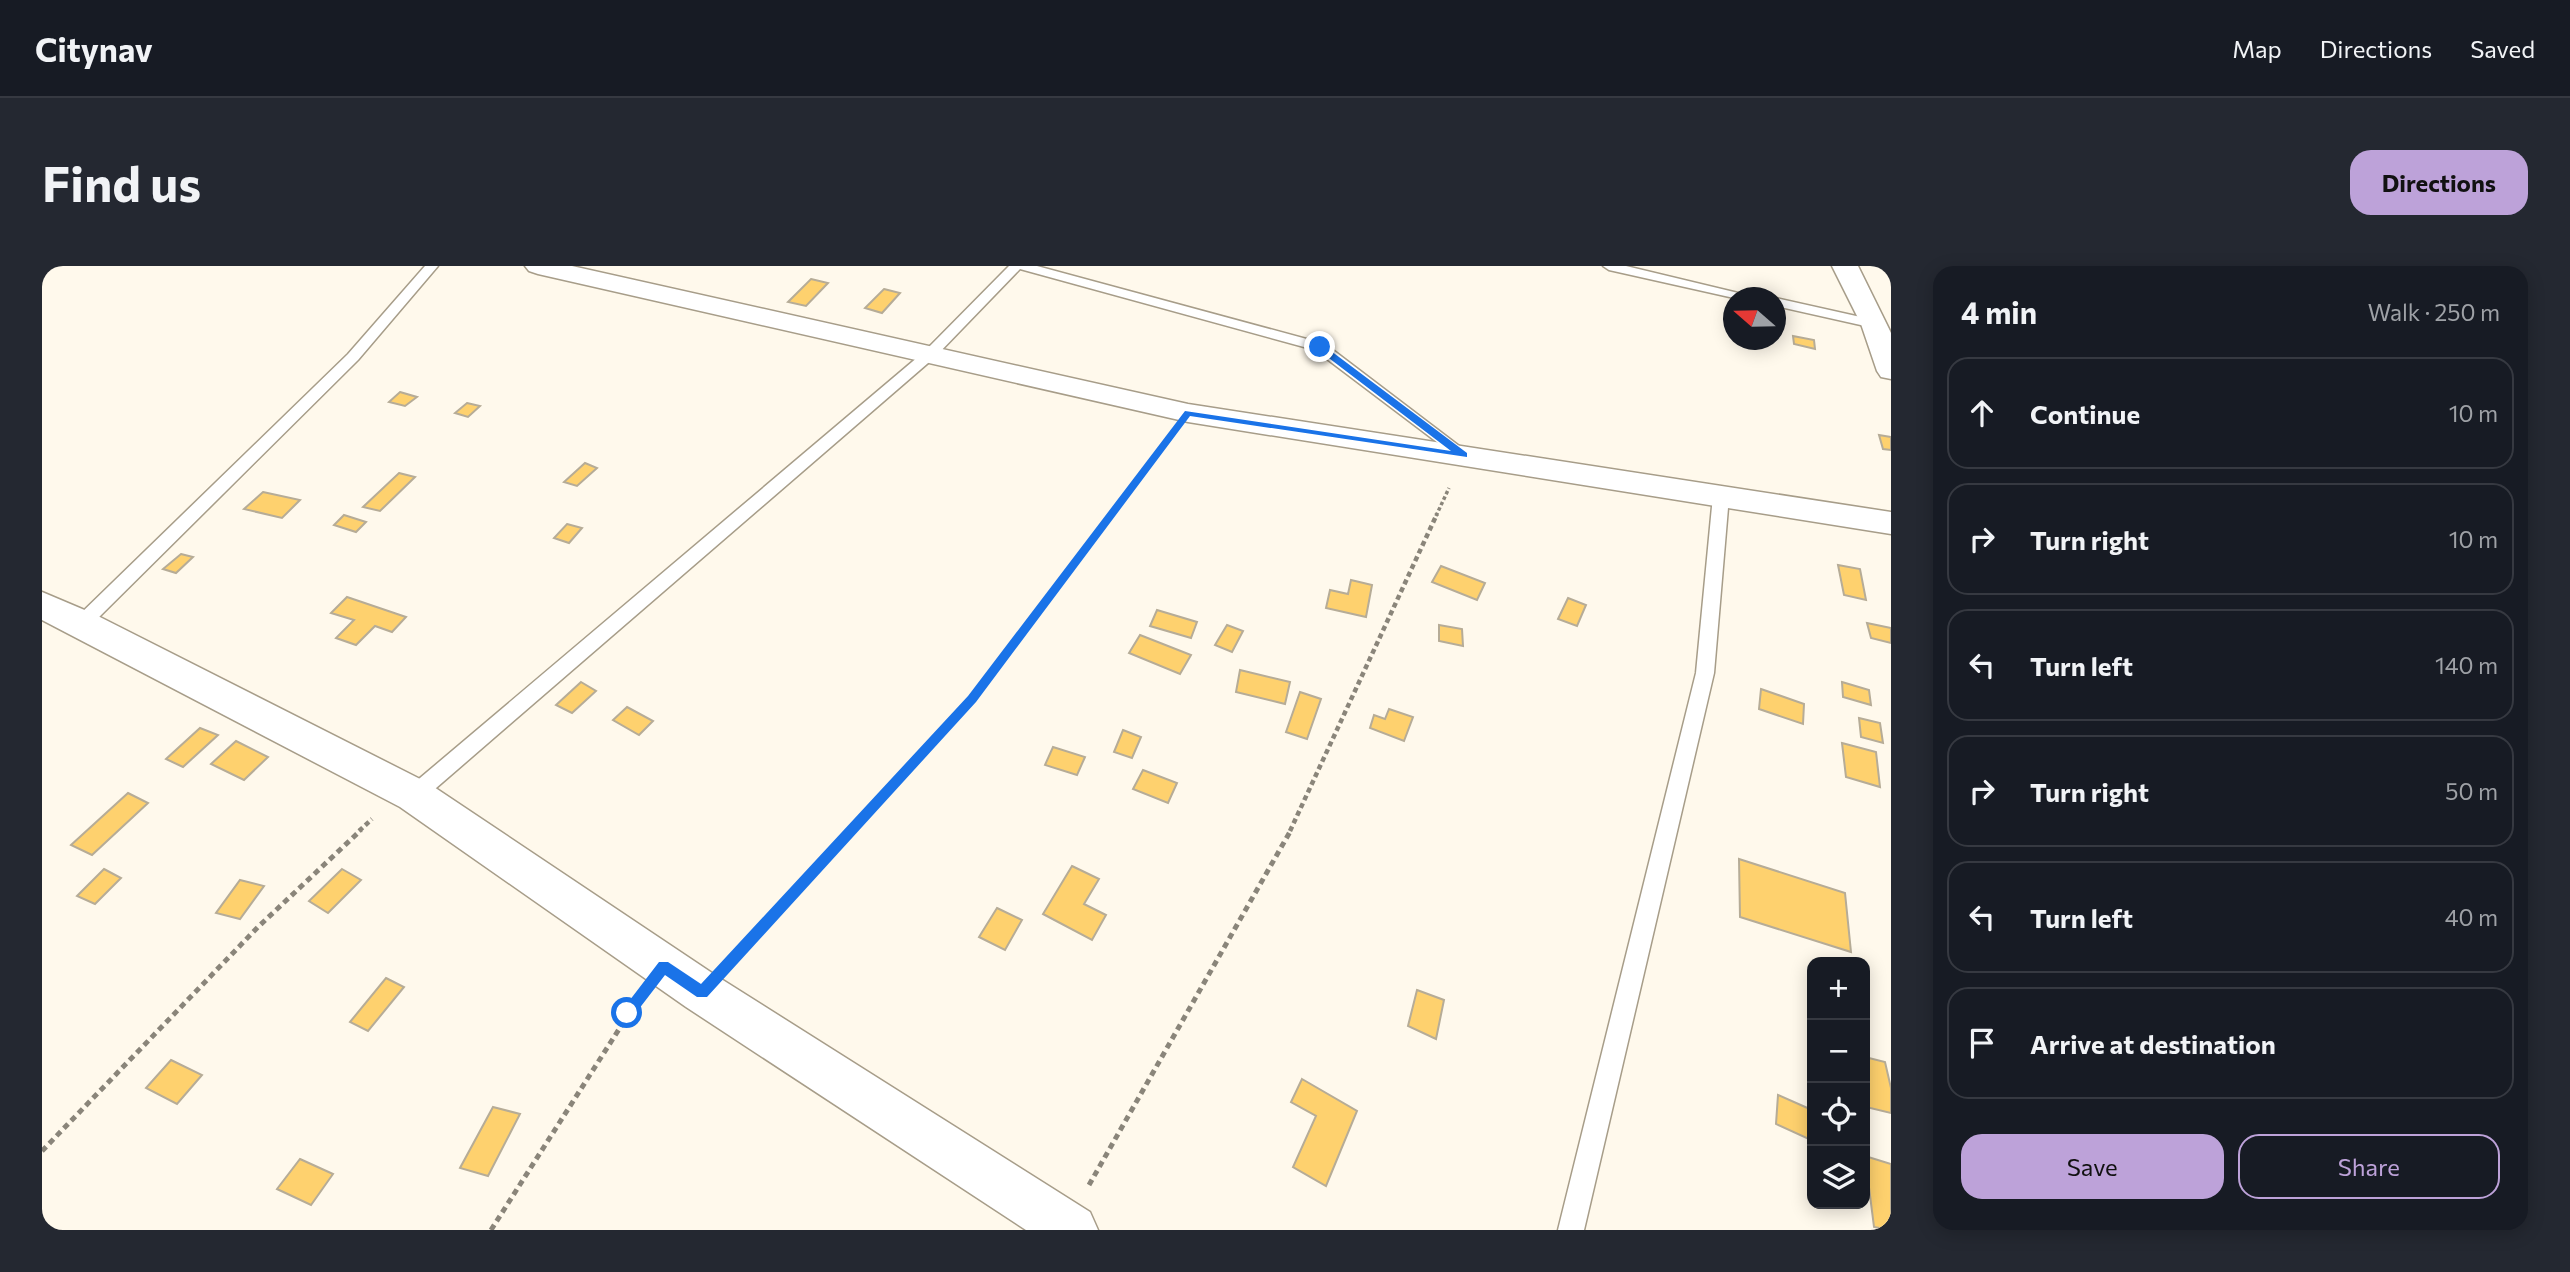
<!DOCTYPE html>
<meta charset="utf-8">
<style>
body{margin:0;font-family:Commissioner,sans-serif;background:#242831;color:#f1f3f6}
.controls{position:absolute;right:21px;bottom:21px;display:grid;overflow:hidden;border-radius:14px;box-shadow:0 4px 18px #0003}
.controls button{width:63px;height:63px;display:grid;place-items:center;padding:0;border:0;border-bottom:2px solid #363941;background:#171b24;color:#f1f3f6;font:35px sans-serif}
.compass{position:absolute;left:1681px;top:21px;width:63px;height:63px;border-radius:50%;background:#171b24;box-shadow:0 4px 18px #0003;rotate:290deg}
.stop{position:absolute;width:21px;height:21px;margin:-16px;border:5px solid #1a73e8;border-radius:50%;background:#fff}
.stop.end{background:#1a73e8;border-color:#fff;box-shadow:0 2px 7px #0008}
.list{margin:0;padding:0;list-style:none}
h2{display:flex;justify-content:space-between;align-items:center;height:91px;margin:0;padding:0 28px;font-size:30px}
h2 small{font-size:23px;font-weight:400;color:#9ea1a6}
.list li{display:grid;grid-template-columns:46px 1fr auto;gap:21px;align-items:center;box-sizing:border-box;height:112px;margin:0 14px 14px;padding:0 14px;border:2px solid #363941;border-radius:21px}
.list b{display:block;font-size:26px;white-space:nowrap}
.list em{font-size:23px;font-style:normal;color:#9ea1a6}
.actions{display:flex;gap:14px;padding:21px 28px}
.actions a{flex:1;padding:16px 0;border:2px solid #bda2d9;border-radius:21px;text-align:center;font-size:24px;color:#bda2d9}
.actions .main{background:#bda2d9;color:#111}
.icon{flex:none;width:38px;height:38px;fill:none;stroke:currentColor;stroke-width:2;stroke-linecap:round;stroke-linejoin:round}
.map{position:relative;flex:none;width:1849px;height:964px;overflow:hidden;border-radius:21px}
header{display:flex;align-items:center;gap:42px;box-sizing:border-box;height:98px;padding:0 35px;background:#171b24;border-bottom:2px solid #363941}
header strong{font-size:33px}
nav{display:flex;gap:38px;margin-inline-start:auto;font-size:24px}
.intro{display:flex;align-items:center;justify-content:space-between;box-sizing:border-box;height:168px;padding:0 42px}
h1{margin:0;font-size:49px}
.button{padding:18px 32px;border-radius:21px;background:#bda2d9;color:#111;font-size:24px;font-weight:700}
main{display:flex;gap:42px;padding:0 42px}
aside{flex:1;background:#171b24;border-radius:21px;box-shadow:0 4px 18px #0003}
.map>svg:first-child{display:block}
</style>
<header>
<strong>Citynav</strong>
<nav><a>Map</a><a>Directions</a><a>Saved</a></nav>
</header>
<div class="intro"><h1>Find us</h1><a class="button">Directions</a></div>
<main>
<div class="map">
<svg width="1849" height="964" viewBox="0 0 1849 964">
<rect width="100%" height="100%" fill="#fff9ec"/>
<g fill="#fed16e" stroke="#b6ac97" stroke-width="2">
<polygon points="769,13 786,17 764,40 746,36"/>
<polygon points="842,23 858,27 840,47 823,42"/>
<polygon points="1751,70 1772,74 1773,83 1752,78"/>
<polygon points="358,126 375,131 363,140 347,136"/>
<polygon points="425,137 438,140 426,151 413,147"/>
<polygon points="1837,169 1849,171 1849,184 1841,183"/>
<polygon points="543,197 555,202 535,220 522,216"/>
<polygon points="357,207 373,211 338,245 321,241"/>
<polygon points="221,226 258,234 240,252 202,243"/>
<polygon points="302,249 324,256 314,266 292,259"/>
<polygon points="525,258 540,262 527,277 512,272"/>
<polygon points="139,288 151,291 134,307 121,303"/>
<polygon points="1796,299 1818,303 1824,334 1802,329"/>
<polygon points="1399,300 1443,317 1435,334 1390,316"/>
<polygon points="1309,314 1330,319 1324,351 1284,342 1288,324 1306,328"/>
<polygon points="305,331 364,351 350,366 333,360 314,379 294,372 312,354 289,347"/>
<polygon points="1526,332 1544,339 1535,360 1516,353"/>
<polygon points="1115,344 1155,356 1149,372 1108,360"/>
<polygon points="1825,357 1849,362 1849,377 1829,372"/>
<polygon points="1185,359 1201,365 1190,386 1173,379"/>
<polygon points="1397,359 1420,363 1421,380 1397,375"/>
<polygon points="1098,369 1149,389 1138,408 1087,387"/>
<polygon points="1198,404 1248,416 1243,438 1194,426"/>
<polygon points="539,416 554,425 530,447 514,439"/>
<polygon points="1800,416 1827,424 1829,439 1801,431"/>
<polygon points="1719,423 1762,438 1761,458 1717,443"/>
<polygon points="1258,426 1279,433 1265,473 1244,466"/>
<polygon points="585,441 611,455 597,469 571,454"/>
<polygon points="1347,443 1371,451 1362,475 1328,462 1332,449 1343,453"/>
<polygon points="1817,452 1838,457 1841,477 1819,471"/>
<polygon points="158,462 176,469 141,501 124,493"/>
<polygon points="1081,464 1099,471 1090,492 1072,486"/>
<polygon points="194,475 226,491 202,514 169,498"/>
<polygon points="1800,477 1834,486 1838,521 1804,511"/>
<polygon points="1011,481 1043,491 1035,509 1003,499"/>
<polygon points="1101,504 1135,517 1126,537 1091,523"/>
<polygon points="86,527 106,537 50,589 29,579"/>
<polygon points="1697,593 1803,627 1809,686 1698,651"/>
<polygon points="1030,600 1057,613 1042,638 1064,649 1050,674 1001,648"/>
<polygon points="62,603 79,612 53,638 35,630"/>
<polygon points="300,603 319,614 286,647 267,635"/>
<polygon points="198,614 222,620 198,653 174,647"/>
<polygon points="955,642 980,654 963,684 937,671"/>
<polygon points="344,712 362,721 326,765 308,756"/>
<polygon points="1375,724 1402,734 1394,773 1366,760"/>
<polygon points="1823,791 1843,796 1849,822 1849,847 1824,841"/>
<polygon points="129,794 160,809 135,838 104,822"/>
<polygon points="1260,813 1315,845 1284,920 1251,901 1274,850 1249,836"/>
<polygon points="1736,829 1770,844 1769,874 1734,858"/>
<polygon points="451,841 478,848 446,910 418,902"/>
<polygon points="1823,890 1849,898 1849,964 1832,961"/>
<polygon points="258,893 291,908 269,939 235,923"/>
</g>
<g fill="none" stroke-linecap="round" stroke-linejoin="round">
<g stroke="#a79d89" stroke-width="3">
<g id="service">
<polygon points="383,0 396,0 316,94 46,362 34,362 31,357 34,352 306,88"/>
<polygon points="967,0 995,0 1283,78 1429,189 1426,192 1416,192 1273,84 978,3 893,91 379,535 372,537 365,535 362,529 365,523 883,85"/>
<polygon points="1561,0 1584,0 1717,32 1692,32 1567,4"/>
<polygon points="1734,32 1832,54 1839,58 1832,62 1734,40"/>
<polygon points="1679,225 1687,230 1672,407 1542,964 1516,964 1654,407 1671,230"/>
</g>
</g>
<g stroke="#a79d89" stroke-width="3">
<g id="minor">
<polygon points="483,0 530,0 1146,138 1849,246 1849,268 1146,156 496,8 487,5"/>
<polygon points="1790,0 1816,0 1849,67 1849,113 1839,111 1835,105 1819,58"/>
<polygon points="0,326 52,348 386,517 676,711 1048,946 1056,964 984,964 644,741 358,541 0,354"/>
</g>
</g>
<g stroke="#8a857a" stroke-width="3.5" stroke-dasharray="3.5 2.5" stroke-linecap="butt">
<polyline points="1069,250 1126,174"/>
<polyline points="1394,250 1407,222"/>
</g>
<g stroke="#8a857a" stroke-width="4.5" stroke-dasharray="5 3.5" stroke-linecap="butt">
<polyline points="317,565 330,553"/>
<polyline points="808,565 930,433 1070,248"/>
<polyline points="1248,565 1395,248"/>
</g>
<g stroke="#8a857a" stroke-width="5" stroke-dasharray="6 4.5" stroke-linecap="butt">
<polyline points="689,695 810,564"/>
<polyline points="0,885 216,661 319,564"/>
<polyline points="1047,919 1249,564"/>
<polyline points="449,964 595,735"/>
</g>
<use href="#service" fill="#fff" fill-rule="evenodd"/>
<use href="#minor" fill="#fff" fill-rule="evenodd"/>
</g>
<polygon fill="#1a73e8" points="1275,79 1281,79 1425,187 1425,191 1148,150 934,436 665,731 655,731 623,709 590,752 581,752 581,743 617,696 626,696 659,718 926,430 1143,145 1409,185 1275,83"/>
</svg>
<div class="controls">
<button>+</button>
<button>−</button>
<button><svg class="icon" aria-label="locate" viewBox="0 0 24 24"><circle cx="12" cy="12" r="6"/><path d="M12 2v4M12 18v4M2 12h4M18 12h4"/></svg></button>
<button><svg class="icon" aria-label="layers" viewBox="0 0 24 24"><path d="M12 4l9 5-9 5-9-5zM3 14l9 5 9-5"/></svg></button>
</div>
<svg class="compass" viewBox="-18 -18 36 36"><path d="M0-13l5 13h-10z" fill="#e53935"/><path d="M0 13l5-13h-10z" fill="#9ea1a6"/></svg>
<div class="stop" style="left:585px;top:747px"></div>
<div class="stop end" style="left:1278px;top:81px"></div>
</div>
<aside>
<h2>4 min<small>Walk · 250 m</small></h2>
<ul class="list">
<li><svg class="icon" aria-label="ahead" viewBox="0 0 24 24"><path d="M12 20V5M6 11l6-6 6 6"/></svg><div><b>Continue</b></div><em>10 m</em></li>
<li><svg class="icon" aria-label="right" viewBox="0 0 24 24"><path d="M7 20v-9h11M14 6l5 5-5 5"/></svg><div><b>Turn right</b></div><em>10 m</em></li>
<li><svg class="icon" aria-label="left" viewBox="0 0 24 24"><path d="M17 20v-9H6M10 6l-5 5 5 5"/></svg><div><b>Turn left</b></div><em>140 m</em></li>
<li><svg class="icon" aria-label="right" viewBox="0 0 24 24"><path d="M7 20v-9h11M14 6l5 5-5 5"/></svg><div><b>Turn right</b></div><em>50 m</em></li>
<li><svg class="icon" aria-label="left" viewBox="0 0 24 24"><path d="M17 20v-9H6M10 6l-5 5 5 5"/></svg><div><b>Turn left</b></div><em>40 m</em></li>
<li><svg class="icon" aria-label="arrive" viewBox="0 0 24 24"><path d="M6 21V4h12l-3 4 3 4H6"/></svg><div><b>Arrive at destination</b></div></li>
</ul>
<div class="actions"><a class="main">Save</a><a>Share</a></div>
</aside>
</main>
